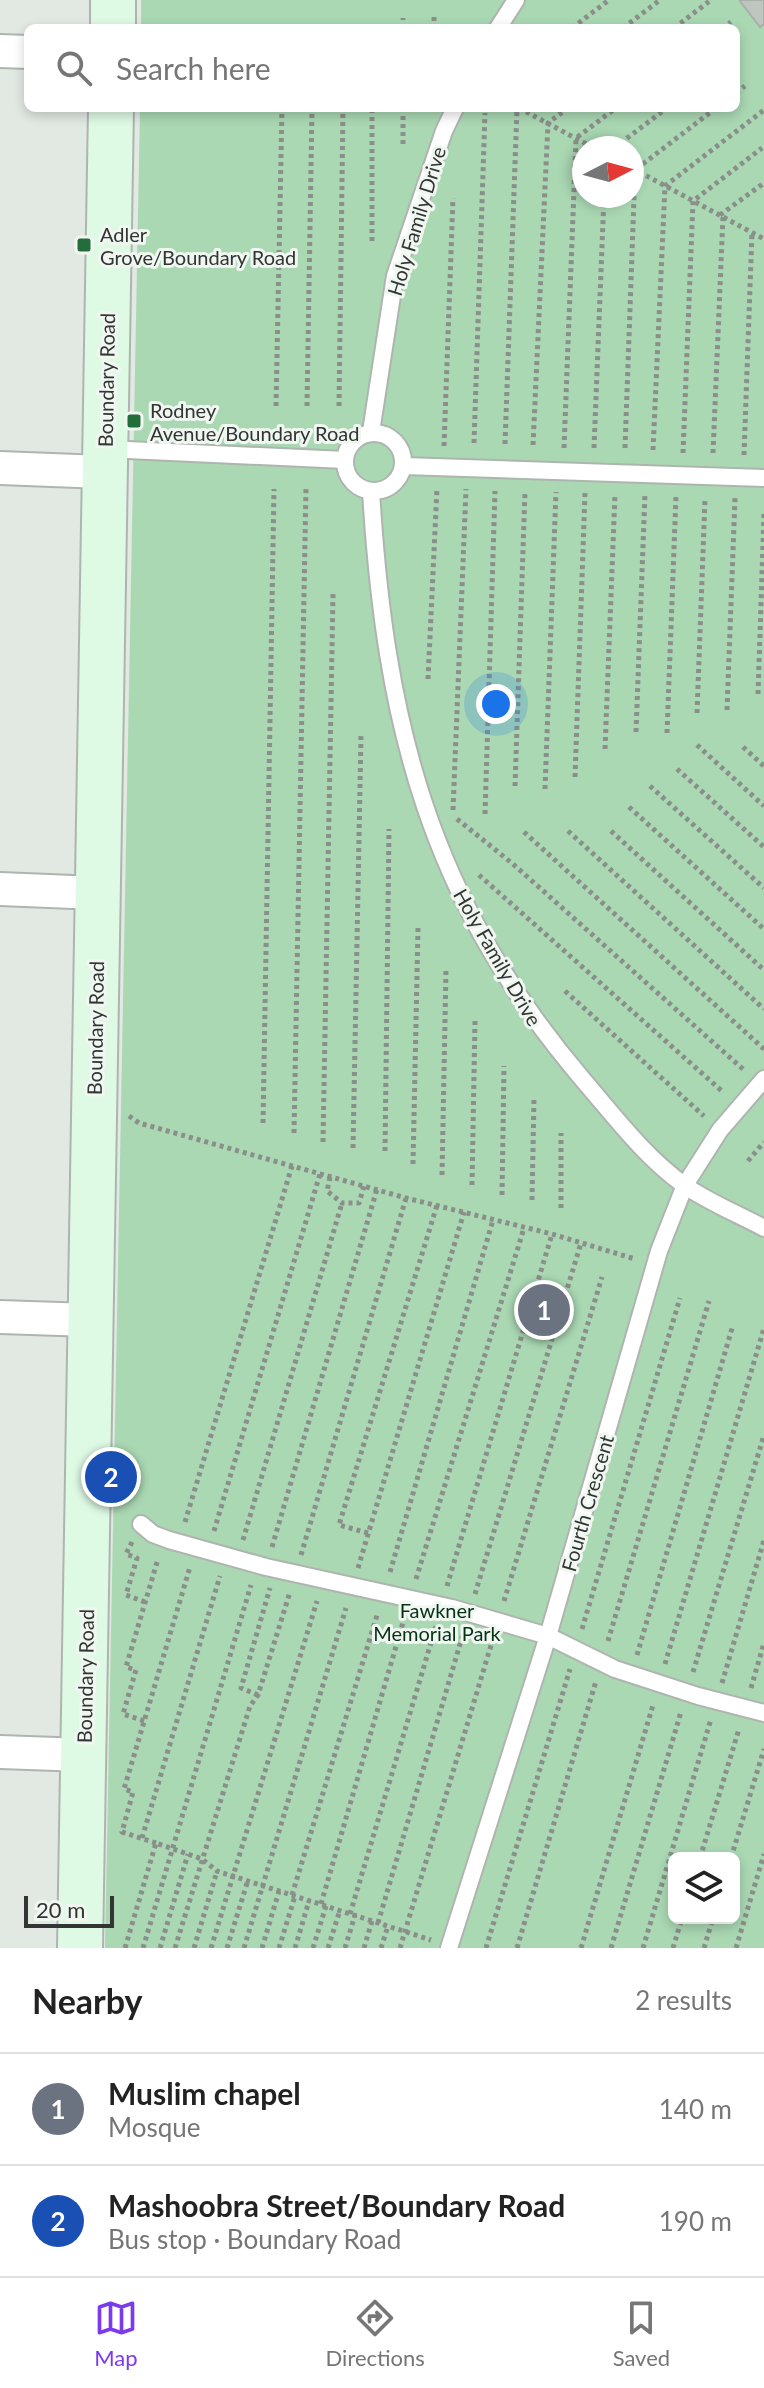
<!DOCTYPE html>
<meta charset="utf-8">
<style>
body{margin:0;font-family:Lato,sans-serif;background:#f2f2f2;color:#222}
.controls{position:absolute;right:24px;bottom:24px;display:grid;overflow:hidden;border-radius:12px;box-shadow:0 4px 12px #0003}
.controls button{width:72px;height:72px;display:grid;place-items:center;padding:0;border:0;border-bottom:2px solid #e0e0e0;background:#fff;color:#222;font:40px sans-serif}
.compass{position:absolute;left:572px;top:136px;width:72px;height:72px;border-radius:50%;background:#fff;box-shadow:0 4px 12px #0003;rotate:84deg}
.scale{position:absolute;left:24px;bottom:20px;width:90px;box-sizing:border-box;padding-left:8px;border:4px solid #323533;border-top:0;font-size:22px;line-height:28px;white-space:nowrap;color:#323533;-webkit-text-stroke:6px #f0f7f1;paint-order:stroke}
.you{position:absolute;left:496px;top:704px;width:28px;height:28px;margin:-20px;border:6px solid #fff;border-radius:50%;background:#1a73e8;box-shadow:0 0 0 12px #1a73e833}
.badge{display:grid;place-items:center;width:52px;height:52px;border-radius:50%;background:#7c3aed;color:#fff;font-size:26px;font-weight:700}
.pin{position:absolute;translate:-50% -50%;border:4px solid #fff;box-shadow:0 2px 8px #0006}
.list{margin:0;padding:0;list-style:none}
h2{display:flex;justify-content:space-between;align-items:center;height:104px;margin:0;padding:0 32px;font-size:34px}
h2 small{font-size:26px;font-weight:400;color:#767676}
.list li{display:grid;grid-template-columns:52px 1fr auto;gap:24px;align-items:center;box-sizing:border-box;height:112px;padding:0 32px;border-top:2px solid #e0e0e0}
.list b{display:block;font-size:30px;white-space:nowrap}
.list p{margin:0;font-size:26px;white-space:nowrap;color:#767676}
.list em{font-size:26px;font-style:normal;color:#767676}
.icon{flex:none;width:44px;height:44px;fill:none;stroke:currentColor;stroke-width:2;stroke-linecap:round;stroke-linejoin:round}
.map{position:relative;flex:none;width:764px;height:1948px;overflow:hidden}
.search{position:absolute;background:#fff;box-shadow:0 4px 12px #0003;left:24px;right:24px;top:24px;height:88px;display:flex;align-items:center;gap:20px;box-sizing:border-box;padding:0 28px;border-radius:12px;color:#767676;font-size:30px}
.sheet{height:328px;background:#fff}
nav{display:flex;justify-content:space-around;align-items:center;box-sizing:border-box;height:112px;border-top:2px solid #e0e0e0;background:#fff;font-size:22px;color:#767676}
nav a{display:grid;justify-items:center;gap:4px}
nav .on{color:#7c3aed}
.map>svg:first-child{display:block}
</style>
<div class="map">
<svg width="764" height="1948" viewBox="0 0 764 1948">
<rect width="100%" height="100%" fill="#e2e9e3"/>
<path fill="#aad8b3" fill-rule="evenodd" d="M141,0H764V1948H105L140,108H736V28H141ZM584,148H632V196H584ZM674,1858H734V1918H674Z"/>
<g fill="#bfc6c0" stroke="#a9b0aa" stroke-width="2">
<polygon points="742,0 764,0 764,24 760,27 740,1"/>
<polygon points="538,1296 557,1302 550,1325 531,1319"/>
</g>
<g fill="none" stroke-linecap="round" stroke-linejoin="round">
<g stroke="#aeb5af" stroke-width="20">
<g id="lane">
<polyline points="498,28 516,0"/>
<polyline points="371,432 395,276 444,131 455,108"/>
<circle cx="374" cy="462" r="29"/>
<polyline points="106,449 345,460"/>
<polyline points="404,466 764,478"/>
<path d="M371,491C385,724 429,899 584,1081C615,1117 645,1157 684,1185C708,1202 738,1214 764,1228"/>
<polyline points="141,1524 153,1534 169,1540 266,1567 452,1608 548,1636 615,1669 698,1696 764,1713"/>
<polyline points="449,1948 548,1636 659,1251 685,1185 720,1130 764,1079"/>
</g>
</g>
<g stroke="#aeb5af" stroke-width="36">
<g id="street">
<polyline points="0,51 28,52"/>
<polyline points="0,468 103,472"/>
<polyline points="0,889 97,893"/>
<polyline points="0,1317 90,1320"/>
<polyline points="0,1752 84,1755"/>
</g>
</g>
<g stroke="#aeb5af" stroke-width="48">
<g id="secondary">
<polyline points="113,28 113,0"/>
<polyline points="80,1948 111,108"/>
</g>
</g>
<g stroke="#8a8f8b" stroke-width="5" stroke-dasharray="4 4" stroke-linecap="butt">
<polyline points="434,17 434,28"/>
<polyline points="284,28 284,20"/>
<polyline points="313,28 313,20"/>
<polyline points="344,28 344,20"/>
<polyline points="373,28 373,20"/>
<polyline points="403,28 403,18"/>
<polyline points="572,28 609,0"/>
<polyline points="623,28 660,0"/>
<polyline points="674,28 711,0"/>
<polyline points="722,28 731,22"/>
<polyline points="736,56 737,55"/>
<polyline points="736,93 745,86"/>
<polyline points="519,108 594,148"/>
<polyline points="403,144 403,108"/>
<polyline points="614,148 667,108"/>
<polyline points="632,168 764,239"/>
<polyline points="720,215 764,183"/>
<polyline points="372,241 372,108"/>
<polyline points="276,406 282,108"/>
<polyline points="307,406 312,108"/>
<polyline points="339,406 343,108"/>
<polyline points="474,443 485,113"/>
<polyline points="505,444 517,108"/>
<polyline points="533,445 548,123 568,108"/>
<polyline points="444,446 453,198"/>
<polyline points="564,448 576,138 616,108"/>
<polyline points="594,448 604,196"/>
<polyline points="625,448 635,170 716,108"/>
<polyline points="653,450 665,186 764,110"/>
<polyline points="683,453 693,201 762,148"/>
<polyline points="713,453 723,216"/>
<polyline points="744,455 752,232"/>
<polyline points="428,679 437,488"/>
<polyline points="758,694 764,514"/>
<polyline points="727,710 735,498"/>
<polyline points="697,713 705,499"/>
<polyline points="636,732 645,493"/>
<polyline points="667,733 676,496"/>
<polyline points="697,745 764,806"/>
<polyline points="743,747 764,766"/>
<polyline points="605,749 615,494"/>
<polyline points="677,769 764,847"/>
<polyline points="575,777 585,493"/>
<polyline points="515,786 525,491"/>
<polyline points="650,786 764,888"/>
<polyline points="545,789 556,492"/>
<polyline points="629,807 764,929"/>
<polyline points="453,810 466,489"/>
<polyline points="485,814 495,491"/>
<polyline points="457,819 513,864 744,1070"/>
<polyline points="568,831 764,1009"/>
<polyline points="611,831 764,970"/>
<polyline points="524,832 764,1049"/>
<polyline points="479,875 723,1092"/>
<polyline points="565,991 704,1116"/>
<polyline points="129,1116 139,1123 406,1198 552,1234 635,1259"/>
<polyline points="263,1123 274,489"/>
<polyline points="294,1133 306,487"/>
<polyline points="323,1142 333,594"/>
<polyline points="353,1148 361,735"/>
<polyline points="385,1151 389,829"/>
<polyline points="748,1161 764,1142"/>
<polyline points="413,1164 418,928"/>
<polyline points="442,1175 446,969"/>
<polyline points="330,1177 327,1191 342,1203 359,1203 364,1186"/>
<polyline points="472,1185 475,1021"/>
<polyline points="502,1195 504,1066"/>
<polyline points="532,1200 534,1097"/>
<polyline points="561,1208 561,1133"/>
<polyline points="524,1327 553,1336"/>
<polyline points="185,1522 292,1166"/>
<polyline points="214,1531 320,1174"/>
<polyline points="368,1533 339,1525 437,1205"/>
<polyline points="243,1540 342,1203"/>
<polyline points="132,1542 126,1554 137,1558 126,1595 145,1602"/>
<polyline points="272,1547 377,1189"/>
<polyline points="301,1555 406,1198"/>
<polyline points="358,1568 464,1212"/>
<polyline points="390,1572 493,1220"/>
<polyline points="416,1579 524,1228"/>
<polyline points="447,1586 552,1234"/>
<polyline points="475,1594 581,1243"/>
<polyline points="504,1601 602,1277"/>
<polyline points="582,1629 680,1298"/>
<polyline points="608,1641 709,1301"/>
<polyline points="637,1655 733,1325"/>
<polyline points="665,1664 764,1328"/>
<polyline points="693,1672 764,1435"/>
<polyline points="722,1683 764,1540"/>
<polyline points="751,1688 764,1643"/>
<polyline points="258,1695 241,1688 270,1588"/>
<polyline points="144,1721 123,1714 136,1670 126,1667 158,1559"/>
<polyline points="142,1838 220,1576"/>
<polyline points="156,1843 122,1832 133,1792 124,1789 190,1567"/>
<polyline points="700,1858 739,1729"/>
<polyline points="731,1858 764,1749"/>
<polyline points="292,1895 378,1612"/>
<polyline points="321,1904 404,1619"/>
<polyline points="350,1914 436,1626"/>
<polyline points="378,1923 463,1634"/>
<polyline points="125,1948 156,1843 202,1859 217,1871 431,1940"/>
<polyline points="143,1948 251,1585"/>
<polyline points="160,1948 188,1854"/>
<polyline points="175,1948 250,1706 258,1695 290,1592"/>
<polyline points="194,1948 217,1871"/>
<polyline points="211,1948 317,1601"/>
<polyline points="227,1948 248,1880"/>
<polyline points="244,1948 346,1608"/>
<polyline points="262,1948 279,1891"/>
<polyline points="279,1948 295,1896"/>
<polyline points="295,1948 309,1901"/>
<polyline points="313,1948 326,1906"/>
<polyline points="328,1948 340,1910"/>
<polyline points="345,1948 355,1915"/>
<polyline points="364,1948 372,1921"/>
<polyline points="381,1948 388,1926"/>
<polyline points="400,1948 492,1642"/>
<polyline points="486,1948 570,1669"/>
<polyline points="517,1948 596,1681"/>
<polyline points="581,1948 653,1705"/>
<polyline points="611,1948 681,1712"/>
<polyline points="643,1948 711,1719"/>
<polyline points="673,1948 682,1918"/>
<polyline points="704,1948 713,1918"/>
<polyline points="736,1948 764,1854"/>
</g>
<use href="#lane" stroke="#fff" stroke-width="16"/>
<use href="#street" stroke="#fff" stroke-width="32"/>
<use href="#secondary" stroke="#def9e4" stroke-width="44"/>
</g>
<g fill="#236d3a" stroke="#f0f7f1" stroke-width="3">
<rect x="76" y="237" width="16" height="16" rx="4"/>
<rect x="126" y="413" width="16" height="16" rx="4"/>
</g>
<g text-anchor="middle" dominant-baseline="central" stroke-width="6" stroke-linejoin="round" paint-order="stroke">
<g font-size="20" fill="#323533" stroke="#f0f7f1">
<text transform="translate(416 221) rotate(-73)">Holy Family Drive</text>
<text transform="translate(106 380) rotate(-89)">Boundary Road</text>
<text transform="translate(498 957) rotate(60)">Holy Family Drive</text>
<text transform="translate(95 1028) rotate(-89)">Boundary Road</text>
<text transform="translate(587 1503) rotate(-74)">Fourth Crescent</text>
<text transform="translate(85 1676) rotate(-89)">Boundary Road</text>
</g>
<g font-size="20" fill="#323533" stroke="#f0f7f1" text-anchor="start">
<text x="100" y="234">Adler<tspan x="100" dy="23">Grove/Boundary Road</tspan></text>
<text x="150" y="410">Rodney<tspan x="150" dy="23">Avenue/Boundary Road</tspan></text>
</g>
<g font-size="20" fill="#053215" stroke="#f0f7f1">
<text x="437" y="1610">Fawkner<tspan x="437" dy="23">Memorial Park</tspan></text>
</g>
</g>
</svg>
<div class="controls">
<button><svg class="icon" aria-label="layers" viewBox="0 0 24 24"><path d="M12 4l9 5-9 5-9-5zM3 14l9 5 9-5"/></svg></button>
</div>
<svg class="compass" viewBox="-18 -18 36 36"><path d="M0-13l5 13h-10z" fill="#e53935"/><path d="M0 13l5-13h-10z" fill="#767676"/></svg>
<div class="scale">20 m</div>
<div class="you"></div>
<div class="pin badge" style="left:544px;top:1310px;background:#6b7280">1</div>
<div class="pin badge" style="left:111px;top:1477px;background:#1a4fb4">2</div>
<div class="search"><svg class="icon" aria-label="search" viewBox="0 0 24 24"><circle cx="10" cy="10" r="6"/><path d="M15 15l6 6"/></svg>Search here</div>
</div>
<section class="sheet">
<h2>Nearby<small>2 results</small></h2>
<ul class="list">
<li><span class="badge" style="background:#6b7280">1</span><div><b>Muslim chapel</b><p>Mosque</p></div><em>140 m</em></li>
<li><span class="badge" style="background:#1a4fb4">2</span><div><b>Mashoobra Street/Boundary Road</b><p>Bus stop · Boundary Road</p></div><em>190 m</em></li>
</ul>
</section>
<nav>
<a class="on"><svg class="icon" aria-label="map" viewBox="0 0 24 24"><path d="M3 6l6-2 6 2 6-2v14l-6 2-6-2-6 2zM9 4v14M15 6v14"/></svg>Map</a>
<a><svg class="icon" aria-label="directions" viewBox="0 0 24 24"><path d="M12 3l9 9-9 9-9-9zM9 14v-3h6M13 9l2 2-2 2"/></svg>Directions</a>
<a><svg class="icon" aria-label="saved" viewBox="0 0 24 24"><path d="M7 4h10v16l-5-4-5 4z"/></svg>Saved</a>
</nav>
